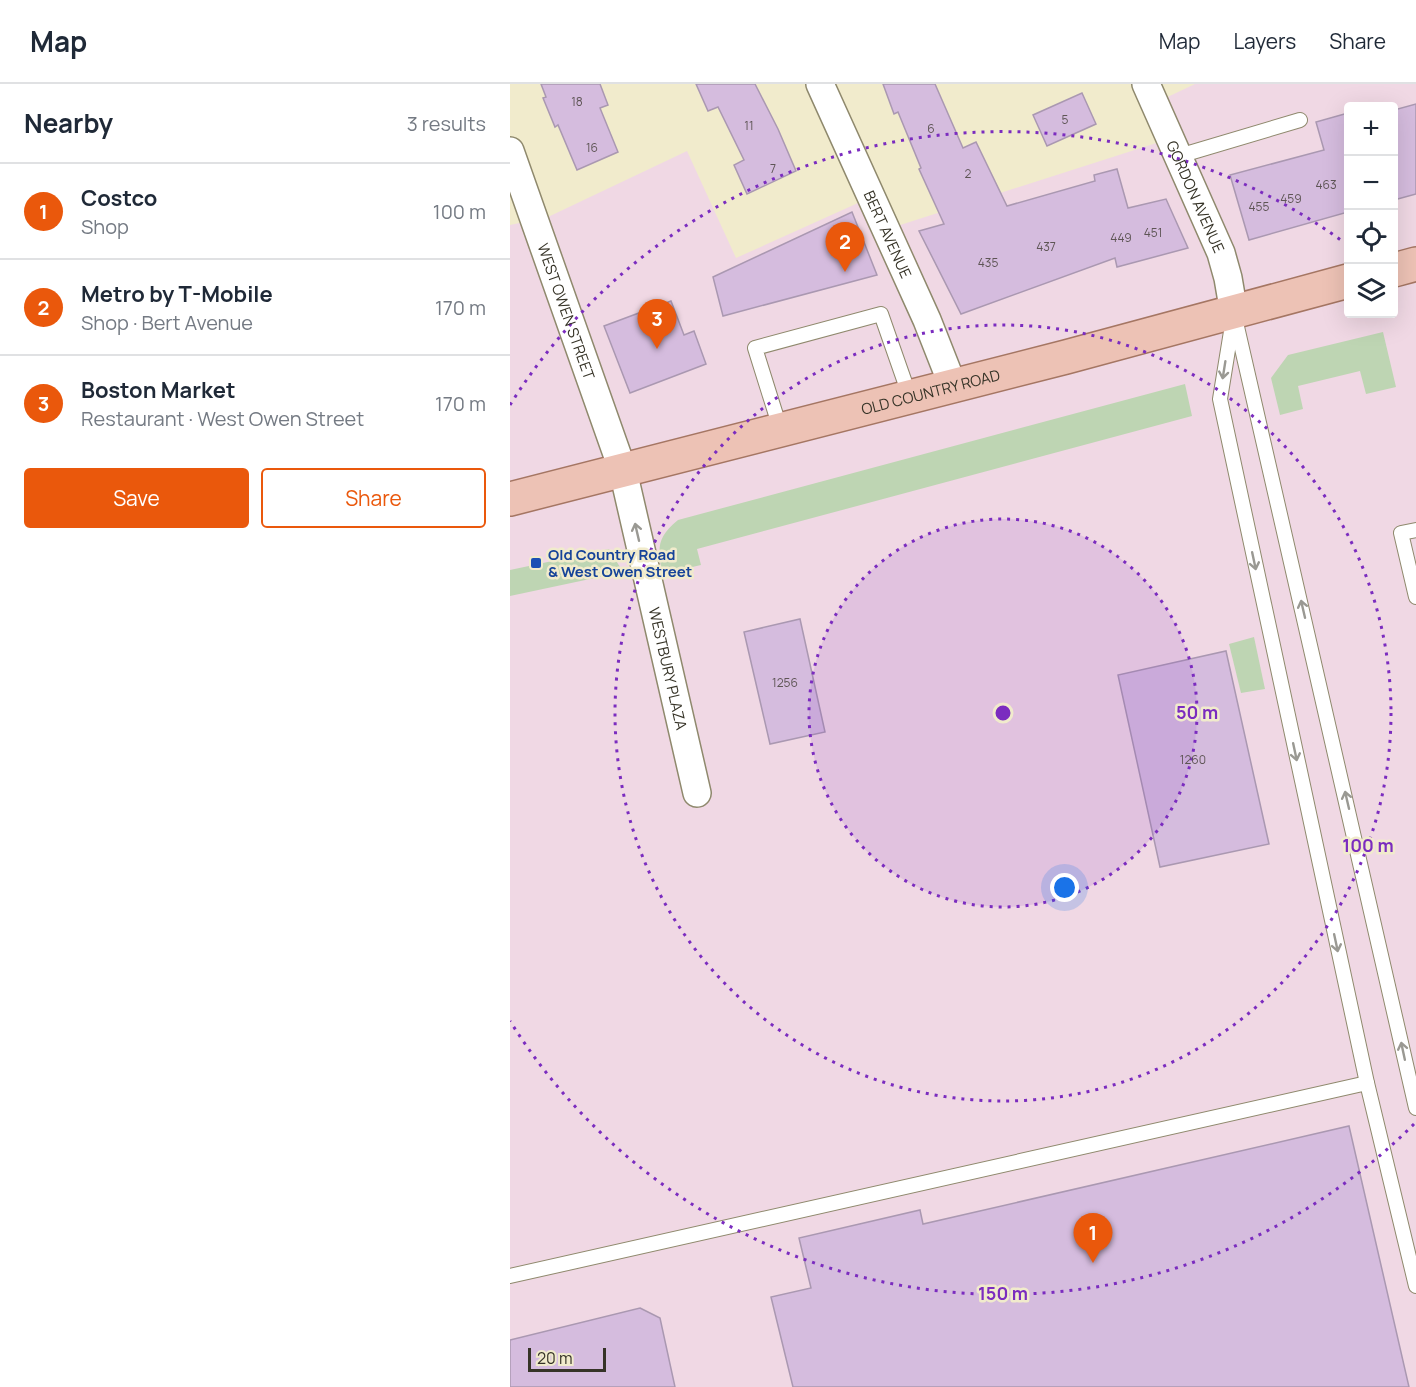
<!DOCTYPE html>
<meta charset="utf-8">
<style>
body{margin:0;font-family:Manrope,sans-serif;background:#f6f6f7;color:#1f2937}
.controls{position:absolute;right:18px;top:18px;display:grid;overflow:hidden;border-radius:6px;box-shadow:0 6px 24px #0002}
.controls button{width:54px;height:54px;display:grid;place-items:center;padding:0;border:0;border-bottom:2px solid #e0e1e3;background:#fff;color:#1f2937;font:30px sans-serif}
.scale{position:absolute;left:18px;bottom:15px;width:78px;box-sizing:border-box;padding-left:6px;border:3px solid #363327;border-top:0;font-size:16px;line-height:21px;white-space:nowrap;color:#363327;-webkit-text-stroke:4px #f1ebcc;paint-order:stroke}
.you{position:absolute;left:555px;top:804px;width:21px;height:21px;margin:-15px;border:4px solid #fff;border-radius:50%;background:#1a73e8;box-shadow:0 0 0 9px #1a73e833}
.badge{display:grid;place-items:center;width:39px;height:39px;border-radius:50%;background:#ea580c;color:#fff;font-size:20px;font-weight:700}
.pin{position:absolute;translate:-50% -50px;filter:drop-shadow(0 2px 3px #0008)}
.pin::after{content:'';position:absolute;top:32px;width:21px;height:18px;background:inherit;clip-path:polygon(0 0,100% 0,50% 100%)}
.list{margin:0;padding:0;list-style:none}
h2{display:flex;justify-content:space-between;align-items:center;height:78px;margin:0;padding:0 24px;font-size:26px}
h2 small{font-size:20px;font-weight:400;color:#747a83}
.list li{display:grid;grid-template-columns:39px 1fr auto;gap:18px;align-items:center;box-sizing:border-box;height:96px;padding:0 24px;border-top:2px solid #e0e1e3}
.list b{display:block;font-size:22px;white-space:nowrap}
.list p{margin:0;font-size:20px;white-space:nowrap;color:#747a83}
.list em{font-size:20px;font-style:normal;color:#747a83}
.actions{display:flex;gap:12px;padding:18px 24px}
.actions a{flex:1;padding:14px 0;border:2px solid #ea580c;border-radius:6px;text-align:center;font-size:21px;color:#ea580c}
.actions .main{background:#ea580c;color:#fff}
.icon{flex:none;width:33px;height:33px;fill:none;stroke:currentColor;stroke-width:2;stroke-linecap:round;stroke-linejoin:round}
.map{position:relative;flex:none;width:906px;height:1303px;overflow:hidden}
header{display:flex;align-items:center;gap:36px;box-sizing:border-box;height:84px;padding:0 30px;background:#fff;border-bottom:2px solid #e0e1e3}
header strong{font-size:28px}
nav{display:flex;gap:33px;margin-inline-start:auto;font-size:21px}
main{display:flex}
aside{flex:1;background:#fff}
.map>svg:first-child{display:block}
</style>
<header>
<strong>Map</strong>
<nav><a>Map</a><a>Layers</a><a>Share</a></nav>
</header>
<main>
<aside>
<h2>Nearby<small>3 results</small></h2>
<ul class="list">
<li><span class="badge">1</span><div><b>Costco</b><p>Shop</p></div><em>100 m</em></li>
<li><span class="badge">2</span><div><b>Metro by T-Mobile</b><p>Shop · Bert Avenue</p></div><em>170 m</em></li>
<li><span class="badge">3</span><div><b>Boston Market</b><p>Restaurant · West Owen Street</p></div><em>170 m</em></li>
</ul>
<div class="actions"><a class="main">Save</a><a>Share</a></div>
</aside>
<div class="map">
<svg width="906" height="1303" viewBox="0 0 906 1303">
<rect width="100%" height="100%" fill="#f1ebcc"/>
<path fill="#f0d8e4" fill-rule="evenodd" d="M685,0H906V1303H0V141L38,133L177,67L226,174L368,110L384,143L662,54L647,18ZM838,22H884V230H838Z"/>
<g fill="#bed5b3">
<polygon points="873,248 886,303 856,310 850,287 788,302 793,325 770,331 761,294 778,271"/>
<path d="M675,300L682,332L187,465L191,481L152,490C148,464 146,454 168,436Z"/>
<polygon points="99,465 113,488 0,512 0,486"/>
<polygon points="744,553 755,605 731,609 719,560"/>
</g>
<g fill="#d5bcde" stroke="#aa98b1" stroke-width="1.5">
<polygon points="31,0 90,0 98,21 90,24 108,68 67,86 48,41 45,43 33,14 36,13"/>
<polygon points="186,0 245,0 268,45 286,87 237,110 224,81 234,76 208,23 198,27"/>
<polygon points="373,0 425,0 453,64 466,58 497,122 585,97 584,91 607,85 618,124 656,115 678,164 607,183 605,174 451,230 409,147 434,140 409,85 411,84 388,28 384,30"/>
<polygon points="572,9 586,40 537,62 523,31"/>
<polygon points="906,20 906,110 884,116 884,26"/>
<polygon points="838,29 838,128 739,156 720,91 814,66 806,38"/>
<polygon points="342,128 367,191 213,232 203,193"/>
<polygon points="161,217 174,251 184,247 196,280 120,309 94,242"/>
<polygon points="290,535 315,648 260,660 234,548"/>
<polygon points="716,567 759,760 650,783 608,591"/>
<polygon points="839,1042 899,1303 283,1303 261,1213 301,1204 289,1154 410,1126 413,1140"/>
<polygon points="130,1224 150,1234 165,1303 0,1303 0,1256"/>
</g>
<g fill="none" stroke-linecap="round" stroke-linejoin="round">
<g stroke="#8f896d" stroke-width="16">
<g id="lane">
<polyline points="669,72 790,36"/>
<polyline points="724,229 710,315 857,999 906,1202"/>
<polyline points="725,234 906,1024"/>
<polyline points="271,347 245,264 371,230 400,313"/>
<polyline points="906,446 891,449 906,513"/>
<polyline points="0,1192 857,999"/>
</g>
</g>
<g stroke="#8f896d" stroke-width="30">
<g id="street">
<path id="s1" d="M310,0L417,236L443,302"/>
<path id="s2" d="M636,0L711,169L718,194L724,229"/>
<path id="s3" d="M0,67L113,387L187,709"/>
</g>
</g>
<g stroke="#a57663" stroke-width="36">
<g id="primary">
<polyline points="884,186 906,180"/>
<path id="s4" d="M0,415L556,273L838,197"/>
</g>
</g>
<use href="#lane" stroke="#fff" stroke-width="14"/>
<use href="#street" stroke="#fff" stroke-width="27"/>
<use href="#primary" stroke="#edc2b5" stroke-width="33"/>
</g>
<defs><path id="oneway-shaft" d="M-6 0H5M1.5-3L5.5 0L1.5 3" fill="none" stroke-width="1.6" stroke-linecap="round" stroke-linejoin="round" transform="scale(1.5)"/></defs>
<g stroke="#9a9993">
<use href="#oneway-shaft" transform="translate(714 286) rotate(99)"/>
<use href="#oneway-shaft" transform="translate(127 448) rotate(-103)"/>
<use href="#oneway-shaft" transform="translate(744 477) rotate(78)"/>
<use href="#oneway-shaft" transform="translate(793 525) rotate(-103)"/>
<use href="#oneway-shaft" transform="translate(785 668) rotate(78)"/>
<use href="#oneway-shaft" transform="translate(837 716) rotate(-103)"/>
<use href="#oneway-shaft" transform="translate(826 859) rotate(78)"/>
<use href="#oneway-shaft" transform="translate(893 967) rotate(-102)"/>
</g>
<circle cx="493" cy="629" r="194" fill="#7b2cbf" fill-opacity=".12"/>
<g fill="none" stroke="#7b2cbf" stroke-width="3" stroke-dasharray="3 6">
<circle cx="493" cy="629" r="194"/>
<circle cx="493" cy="629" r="388"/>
<path d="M904 1040A581 581 0 0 1 0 937M0 321A581 581 0 0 1 835 159"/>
</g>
<rect fill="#1a4fb4" stroke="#f1ebcc" stroke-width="2" x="20" y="473" width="12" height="12" rx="3"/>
<g text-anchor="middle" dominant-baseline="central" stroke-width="5" stroke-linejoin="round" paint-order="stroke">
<g font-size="12" fill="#5e5555">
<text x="67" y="17">18</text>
<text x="555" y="35">5</text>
<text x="239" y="41">11</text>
<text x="421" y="44">6</text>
<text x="82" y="63">16</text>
<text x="263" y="84">7</text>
<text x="458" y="89">2</text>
<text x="816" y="100">463</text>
<text x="781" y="114">459</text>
<text x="749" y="122">455</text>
<text x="643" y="148">451</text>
<text x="611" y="153">449</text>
<text x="536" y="162">437</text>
<text x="478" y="178">435</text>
<text x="275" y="598">1256</text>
<text x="683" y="675">1260</text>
</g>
<g font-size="15" fill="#363327" stroke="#f1ebcc">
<text stroke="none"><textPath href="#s2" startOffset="123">GORDON AVENUE</textPath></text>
<text stroke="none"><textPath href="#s1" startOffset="165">BERT AVENUE</textPath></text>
<text stroke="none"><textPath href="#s3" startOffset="170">WEST OWEN STREET</textPath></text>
<text stroke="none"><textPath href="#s4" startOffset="434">OLD COUNTRY ROAD</textPath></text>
<text stroke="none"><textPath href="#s3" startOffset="542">WESTBURY PLAZA</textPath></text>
</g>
<g font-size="15" font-weight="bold" fill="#164399" stroke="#f1ebcc" text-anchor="start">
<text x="38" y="470">Old Country Road<tspan x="38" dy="17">&amp; West Owen Street</tspan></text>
</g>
</g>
<circle cx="493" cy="629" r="9" fill="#7b2cbf" stroke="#f1ebcc" stroke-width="3"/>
<g font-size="18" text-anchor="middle" font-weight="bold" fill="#7b2cbf" stroke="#f1ebcc" stroke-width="5" stroke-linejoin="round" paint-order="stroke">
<text x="687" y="635">50 m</text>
<text x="858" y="768">100 m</text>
<text x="493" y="1216">150 m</text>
</g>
</svg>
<div class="controls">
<button>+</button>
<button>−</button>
<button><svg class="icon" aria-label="locate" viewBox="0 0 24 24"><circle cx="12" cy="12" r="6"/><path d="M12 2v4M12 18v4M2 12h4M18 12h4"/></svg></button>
<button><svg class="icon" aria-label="layers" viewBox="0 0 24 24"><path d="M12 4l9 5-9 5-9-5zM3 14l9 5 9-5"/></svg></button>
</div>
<div class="scale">20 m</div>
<div class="you"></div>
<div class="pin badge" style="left:583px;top:1179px">1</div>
<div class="pin badge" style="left:335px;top:188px">2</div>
<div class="pin badge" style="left:147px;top:265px">3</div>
</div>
</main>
